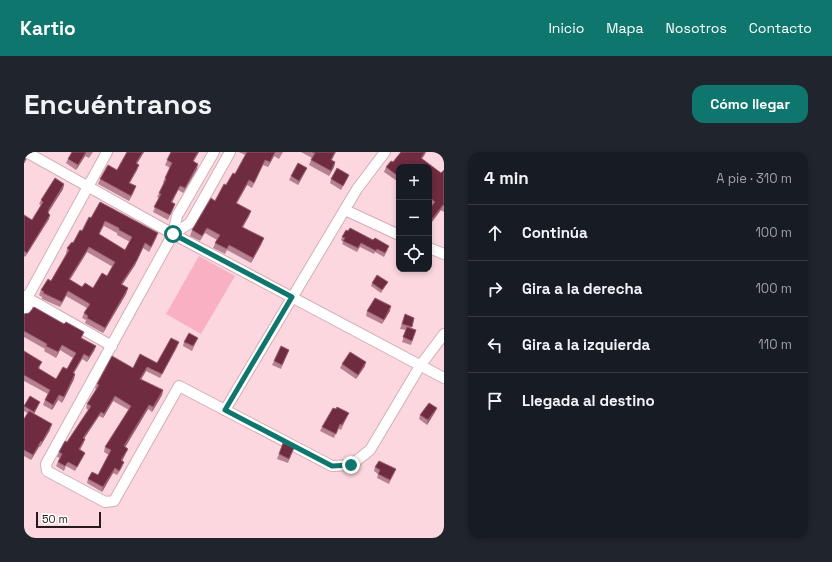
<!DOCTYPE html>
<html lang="es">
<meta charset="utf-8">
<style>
body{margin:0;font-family:"Space Grotesk",sans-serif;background:#20242c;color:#f1f3f6}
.controls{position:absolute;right:12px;top:12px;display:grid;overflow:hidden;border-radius:8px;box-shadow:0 2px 6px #0003}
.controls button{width:36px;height:36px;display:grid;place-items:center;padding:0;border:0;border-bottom:1px solid #363941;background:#171b24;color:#f1f3f6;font:20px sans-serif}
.scale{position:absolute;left:12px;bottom:10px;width:65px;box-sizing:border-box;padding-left:4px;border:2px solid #271a1d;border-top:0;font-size:11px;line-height:14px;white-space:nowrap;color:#271a1d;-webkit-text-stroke:3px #fff;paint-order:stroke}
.stop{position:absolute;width:12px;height:12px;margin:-9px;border:3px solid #0f766e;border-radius:50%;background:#fff}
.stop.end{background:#0f766e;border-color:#fff;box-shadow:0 1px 4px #0008}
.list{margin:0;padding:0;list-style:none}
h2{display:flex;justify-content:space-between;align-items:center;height:52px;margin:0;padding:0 16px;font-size:17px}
h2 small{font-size:13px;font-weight:400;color:#9ea1a6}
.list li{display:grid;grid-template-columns:26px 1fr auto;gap:12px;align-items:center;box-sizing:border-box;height:56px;padding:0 16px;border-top:1px solid #363941}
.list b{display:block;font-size:15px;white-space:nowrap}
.list em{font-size:13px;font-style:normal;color:#9ea1a6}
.icon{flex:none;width:22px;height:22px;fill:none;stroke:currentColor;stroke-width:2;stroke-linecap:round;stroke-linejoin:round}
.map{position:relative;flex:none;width:420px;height:386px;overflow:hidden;border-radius:12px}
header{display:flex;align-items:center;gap:24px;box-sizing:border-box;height:56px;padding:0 20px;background:#0f766e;color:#fff}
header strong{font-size:19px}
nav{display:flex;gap:22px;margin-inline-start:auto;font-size:14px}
.intro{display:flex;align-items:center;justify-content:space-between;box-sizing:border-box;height:96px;padding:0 24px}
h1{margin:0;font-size:28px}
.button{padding:10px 18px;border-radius:12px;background:#0f766e;color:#fff;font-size:14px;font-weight:700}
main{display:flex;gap:24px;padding:0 24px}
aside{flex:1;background:#171b24;border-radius:12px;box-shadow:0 2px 6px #0003}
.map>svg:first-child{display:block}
</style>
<header>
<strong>Kartio</strong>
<nav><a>Inicio</a><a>Mapa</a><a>Nosotros</a><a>Contacto</a></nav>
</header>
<div class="intro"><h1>Encuéntranos</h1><a class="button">Cómo llegar</a></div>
<main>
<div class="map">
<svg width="420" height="386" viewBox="0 0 420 386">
<rect width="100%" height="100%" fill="#fcd7df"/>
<polygon fill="#f8b0c2" points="175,104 211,124 177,182 142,162"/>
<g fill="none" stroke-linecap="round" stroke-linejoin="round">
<g stroke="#d2aeb6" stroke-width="12">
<g id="minor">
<polyline points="2,0 149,82 420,226"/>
<polyline points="190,0 153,64 149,82 22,312 23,319 81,350 90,349 155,234 308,314 327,313 346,298 396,214 420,182"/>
<polyline points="321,58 375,83"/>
<polyline points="149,82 166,71 206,0"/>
<polyline points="405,96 420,102"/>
<polyline points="0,144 88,194"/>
<polyline points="0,161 3,156 3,146 83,0"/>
<polyline points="201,258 333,37 361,0"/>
</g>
</g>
<use href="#minor" stroke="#fff" stroke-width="10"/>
</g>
<g fill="#b68190" fill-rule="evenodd">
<polygon points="48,0 69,0 65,6 61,4 52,18 42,11 44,7"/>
<polygon points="103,0 120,0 113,12 115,13 113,18 106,31 112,34 110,39 105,49 74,32 76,27 93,18"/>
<polygon points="147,0 175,0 169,9 173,17 159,41 154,38 148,50 151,52 144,68 129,60 135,46 133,45 140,31 139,30 146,16 141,13"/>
<polygon points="215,0 259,0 255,7 250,4 244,15 239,13 228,36 223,33 213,51 227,59 225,64 219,75 238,91 227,111 203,98 201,102 189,96 193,88 181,81 176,89 166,84 168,78 211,22 221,3"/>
<polygon points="277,0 312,0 308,8 311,10 310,15 305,24 285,13 288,6"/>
<polygon points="401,2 398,7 417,21 420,18 420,60 405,51 405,15 375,15 375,27 373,29 360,20 362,15 369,10"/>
<polygon points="281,20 274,33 265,28 267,24"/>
<polygon points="307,27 323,27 317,38 306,31"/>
<polygon points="40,32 39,37 24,60 24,61 25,67 1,105 0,104 0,63 8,68 17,53 15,52 17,48"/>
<path d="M76,50L132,86L125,100L119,96L111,113L98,133L104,136L102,142L79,181L61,171L62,168L58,166L60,161L63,156L42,144L36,155L18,147V145L15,143L17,138L27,129L42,102L43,96L49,91L67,66ZM80,74L93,81V83L106,90L101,98L75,82ZM63,100L89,115L83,124L69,136L58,135L46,128Z"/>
<polygon points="324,79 364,97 360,105 351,100 350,102 336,95 333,100 318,92 319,90 317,88 318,85"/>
<polygon points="364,130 357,141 347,134 348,131"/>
<polygon points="343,159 366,159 358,172 342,164"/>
<polygon points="381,162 390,166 387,176 392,178 387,193 378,190 382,178 376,177"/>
<polygon points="0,163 58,186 72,194 70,199 63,210 58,207 50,221 50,227 38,251 34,248 28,258 19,253 21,248 24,242 0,229 0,199 16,215 15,217 32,227 43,217 49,206 36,198 32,206 20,199 21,197 0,185"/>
<polygon points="174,186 168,199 159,194 160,190"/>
<polygon points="153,195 136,226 122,219 117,227 139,238 138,243 128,260 124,257 101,295 102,301 98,309 98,315 93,323 89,321 78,340 63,331 64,327 74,323 85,303 80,300 81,295 105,258 89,249 79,266 75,264 60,287 61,287 59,292 56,298 61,301 59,305 51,319 42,314 40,319 32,314 36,306 33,305 35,300 43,290 64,258 62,256 63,252 72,237 71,236 73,232 109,216 133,211"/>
<polygon points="265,198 257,217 248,213 250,209"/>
<polygon points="318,212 341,214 332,227 316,216"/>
<polygon points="0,254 14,254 10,262 26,278 16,295 15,295 7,308 0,304 0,267 3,261 0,259"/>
<polygon points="413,256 411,260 403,273 395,267 396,263"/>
<polygon points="323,265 317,278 314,276 310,286 296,279 298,275"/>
<polygon points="259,291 270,296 264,311 253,307"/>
<polygon points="351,315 372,317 365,332 353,326 354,322 350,319"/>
</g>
<g fill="#995f70">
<polygon points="62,0 61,4 52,18 54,13"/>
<polygon points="119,0 120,0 110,16 112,11"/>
<polygon points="174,0 175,0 167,14 169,9"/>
<polygon points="251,0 250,4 244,15 246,10"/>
<polygon points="401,0 402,0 401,2 395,11 397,6"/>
<polygon points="311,10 310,15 305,24 307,19"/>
<polygon points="174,12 173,17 159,41 161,36"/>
<polygon points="115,13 113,18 103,35 105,31"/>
<polygon points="283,16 281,20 274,33 275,29"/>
<polygon points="225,28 223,33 210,56 212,51"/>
<polygon points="40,32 39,37 24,61 25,57"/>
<polygon points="112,34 110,39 105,49 107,44"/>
<polygon points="156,34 154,38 146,55 147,50"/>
<polygon points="419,53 417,58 405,74 405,71"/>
<polygon points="227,59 225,64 216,80 218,75"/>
<polygon points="26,63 25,67 1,105 3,101"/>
<polygon points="134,81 132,86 125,100 127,95"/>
<polygon points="240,86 238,91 227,111 229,106"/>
<polygon points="121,91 111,113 95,137 97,132"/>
<polygon points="65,95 63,100 43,132 45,127"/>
<polygon points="104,136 102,142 79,181 81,176"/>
<polygon points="44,139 42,144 36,155 38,150"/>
<polygon points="367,154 366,159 358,172"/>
<polygon points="155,190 153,195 136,226 138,222"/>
<polygon points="38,193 36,198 32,206 34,200"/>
<polygon points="72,194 70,199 63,210 65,205"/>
<polygon points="60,202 58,207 47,226 49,221"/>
<polygon points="342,210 341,214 332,227 334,223"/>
<polygon points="123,215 122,219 115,231 116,227"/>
<polygon points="51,222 50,227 38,251 40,245"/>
<polygon points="139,238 138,243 128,260 129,255"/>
<polygon points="35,243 34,248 28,258 29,253"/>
<polygon points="91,244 89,249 79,266 80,262"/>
<polygon points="16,250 9,264 10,260"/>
<polygon points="125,253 124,257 99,299 100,294"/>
<polygon points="413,256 411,260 403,273 404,268"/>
<polygon points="77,260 75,264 57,291 59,286"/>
<polygon points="28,272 26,278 16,295 18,290"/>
<polygon points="61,287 59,292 53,302 55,297"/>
<polygon points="17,289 15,295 7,308 9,303"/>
<polygon points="104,297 96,313 97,308"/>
<polygon points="100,310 98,315 93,323 95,319"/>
<polygon points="91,316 89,321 78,340 79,335"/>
</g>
<g fill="#6f2b40" stroke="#995f70" fill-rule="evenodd">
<polygon points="48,0 62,0 54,13 44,7"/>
<polygon points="103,0 119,0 112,11 115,13 105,31 112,34 107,44 76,27 84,13 93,18"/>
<polygon points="147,0 174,0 169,9 174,12 161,36 156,34 147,50 151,52 146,63 130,55 137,42 135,41 142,27 141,26 148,11 143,8"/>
<polygon points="223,0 251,0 246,10 241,8 230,31 225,28 212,51 227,59 218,75 240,86 229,106 205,93 203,97 191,91 196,83 183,76 178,84 168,78 187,46 191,49 200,32 202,33 209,21 211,22"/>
<polygon points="288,0 311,0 307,8 311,10 307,19 287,8 291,1"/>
<polygon points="377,0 401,0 397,6 417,21 420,18 420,54 419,53 405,71 405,57 411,50 405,45 405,15 375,15 375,25 362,15 367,9 369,10"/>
<polygon points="0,5 2,7 0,11"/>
<polygon points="274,11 283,16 275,29 267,24"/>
<polygon points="313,16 325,23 319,34 307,27"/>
<polygon points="31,26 40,32 25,57 24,61 26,63 3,101 0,99 0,63 8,68 19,50 17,48"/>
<path d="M76,50L134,81L127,95L121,91L113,108L97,132L104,136L81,176L63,166L64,164L60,161L66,152L44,139L38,150L19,141L20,140L17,138L24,127L27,129L45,98L43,96L48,90L49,91L56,78L58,79L65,65L67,66ZM81,69L95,76V78L108,85L101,98L75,82ZM65,95L91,110L83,124L78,121L69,136L61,131L58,135L45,127Z"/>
<polygon points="326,76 349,88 351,86 365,94 361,101 353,97 352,99 337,91 334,96 319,89 321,86 318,85 322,78 324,79"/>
<polygon points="353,123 364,130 358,138 348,131"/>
<polygon points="351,146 367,154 360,168 343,159"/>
<polygon points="10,155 40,172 42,170 60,180 57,186 72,194 65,205 60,202 49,221 51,222 40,245 35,243 29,253 21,248 26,238 0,223 0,199 18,210 14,216 32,227 39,215 43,217 52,201 38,193 34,200 22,194 23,192 0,179 0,162 5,161"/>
<polygon points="381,162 390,166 388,175 378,172"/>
<polygon points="383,175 392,178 388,189 379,185"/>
<polygon points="165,181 174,186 169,194 160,190"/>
<polygon points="147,186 155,190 138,222 123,215 116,227 139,238 129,255 125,253 100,294 104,297 97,308 100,310 95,319 91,316 79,335 64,327 68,320 74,323 87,298 81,295 107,254 91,244 80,262 77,260 59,286 61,287 55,297 61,301 53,315 44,310 41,314 34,310 38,302 35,300 41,289 43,290 67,254 63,252 75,233 73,232 88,204 109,216 116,202 133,211"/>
<polygon points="257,194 265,198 258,213 250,209"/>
<polygon points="326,200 342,210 334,223 318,212"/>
<polygon points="6,244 16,250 10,260 0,254"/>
<polygon points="405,251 413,256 404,268 396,263"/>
<polygon points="313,255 325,261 318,273 316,272 312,282 298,275 309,256 312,257"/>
<polygon points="5,259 28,272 18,290 17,289 9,303 0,298 0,267"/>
<polygon points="259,291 270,296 265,307 255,302"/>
<polygon points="355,309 372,317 366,328 354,322 356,318 351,315"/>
</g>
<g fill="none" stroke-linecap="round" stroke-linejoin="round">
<polyline stroke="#0f766e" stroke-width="5" points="149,82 268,145 201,258 308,314 327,313"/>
</g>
</svg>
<div class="controls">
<button>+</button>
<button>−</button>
<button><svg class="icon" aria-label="locate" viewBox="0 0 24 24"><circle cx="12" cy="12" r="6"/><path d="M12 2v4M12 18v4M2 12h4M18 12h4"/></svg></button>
</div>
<div class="scale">50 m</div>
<div class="stop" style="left:149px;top:82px"></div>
<div class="stop end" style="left:327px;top:313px"></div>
</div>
<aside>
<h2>4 min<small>A pie · 310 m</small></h2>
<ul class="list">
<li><svg class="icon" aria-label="ahead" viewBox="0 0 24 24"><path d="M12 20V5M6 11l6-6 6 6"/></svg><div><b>Continúa</b></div><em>100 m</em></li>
<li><svg class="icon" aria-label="right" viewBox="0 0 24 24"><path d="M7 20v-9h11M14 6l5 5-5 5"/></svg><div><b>Gira a la derecha</b></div><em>100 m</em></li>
<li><svg class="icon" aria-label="left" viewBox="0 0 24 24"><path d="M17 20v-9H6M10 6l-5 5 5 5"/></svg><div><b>Gira a la izquierda</b></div><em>110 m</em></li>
<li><svg class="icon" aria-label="arrive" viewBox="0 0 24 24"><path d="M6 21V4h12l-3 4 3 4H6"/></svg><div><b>Llegada al destino</b></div></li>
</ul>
</aside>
</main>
